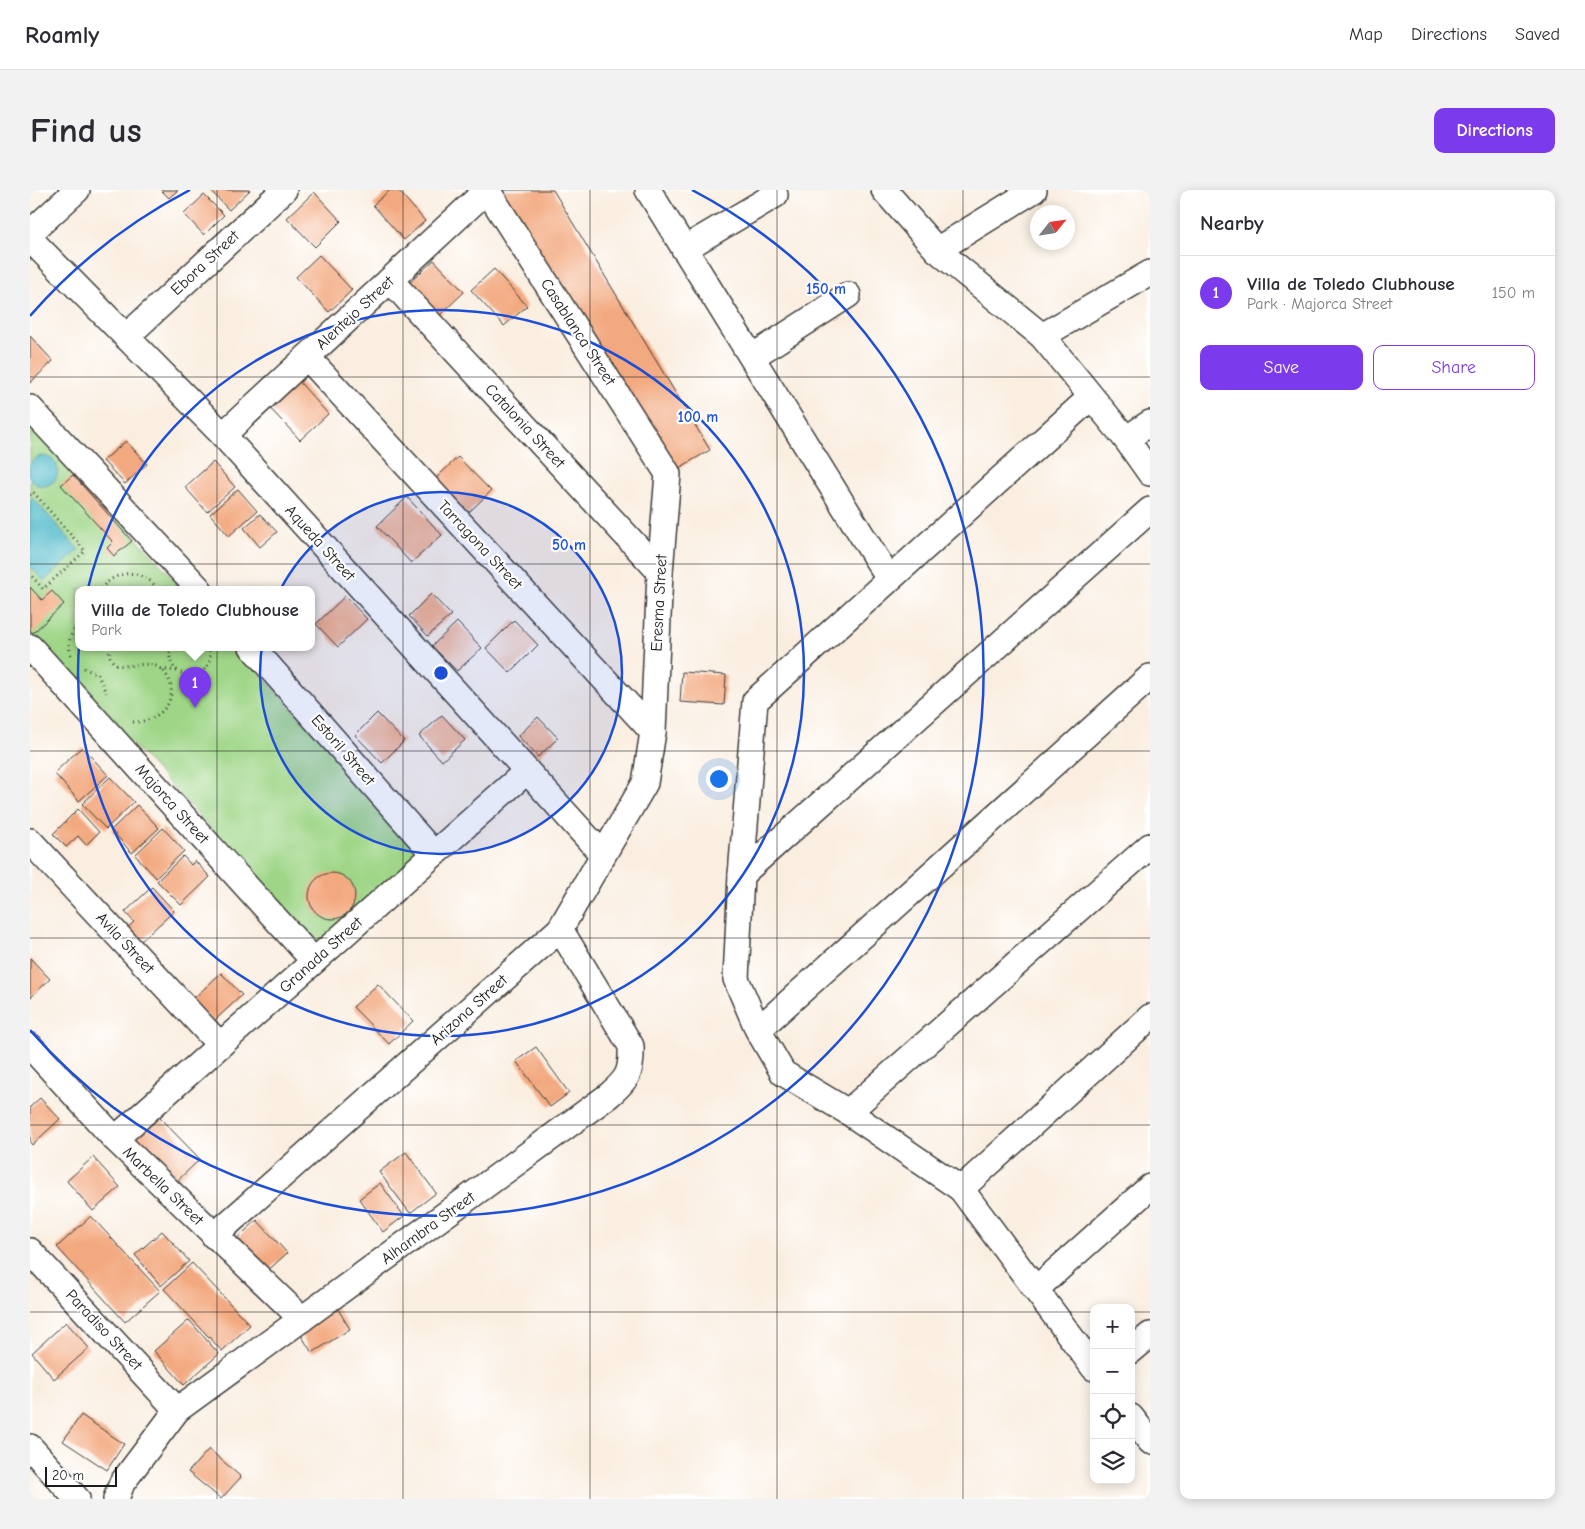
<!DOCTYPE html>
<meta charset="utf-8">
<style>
body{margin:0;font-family:"Comic Neue",sans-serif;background:#f2f2f3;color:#2b2b33}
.controls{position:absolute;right:15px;bottom:15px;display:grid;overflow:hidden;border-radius:10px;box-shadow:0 2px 12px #0003}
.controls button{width:45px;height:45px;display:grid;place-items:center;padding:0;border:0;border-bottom:1px solid #e1e1e2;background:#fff;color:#2b2b33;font:25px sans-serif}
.compass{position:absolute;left:1000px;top:15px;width:45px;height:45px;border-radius:50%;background:#fff;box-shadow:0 2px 12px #0003;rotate:60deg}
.scale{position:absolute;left:15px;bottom:12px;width:72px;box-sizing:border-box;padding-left:5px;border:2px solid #1c1c1c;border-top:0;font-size:14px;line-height:18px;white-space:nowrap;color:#1c1c1c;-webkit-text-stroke:4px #fff;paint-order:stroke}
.you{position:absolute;left:688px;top:588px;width:18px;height:18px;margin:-12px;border:4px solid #fff;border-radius:50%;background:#1a73e8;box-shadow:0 0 0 8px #1a73e833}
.badge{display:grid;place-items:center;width:32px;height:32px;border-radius:50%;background:#7c3aed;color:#fff;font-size:16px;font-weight:700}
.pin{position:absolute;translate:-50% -41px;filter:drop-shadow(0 1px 2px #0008)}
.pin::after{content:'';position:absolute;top:26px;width:18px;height:15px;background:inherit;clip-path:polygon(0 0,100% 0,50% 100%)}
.popup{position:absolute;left:45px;top:396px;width:240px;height:65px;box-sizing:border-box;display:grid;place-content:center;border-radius:10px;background:#fff;filter:drop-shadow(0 1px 4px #0005);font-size:16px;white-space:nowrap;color:#7c7c81}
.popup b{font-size:19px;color:#2b2b33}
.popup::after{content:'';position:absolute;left:50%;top:100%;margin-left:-10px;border:10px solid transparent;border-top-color:#fff}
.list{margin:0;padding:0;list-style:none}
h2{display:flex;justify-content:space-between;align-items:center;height:65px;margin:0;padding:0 20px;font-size:21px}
h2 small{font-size:16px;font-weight:400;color:#7c7c81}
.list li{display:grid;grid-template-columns:32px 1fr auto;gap:15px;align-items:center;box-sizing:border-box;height:75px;padding:0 20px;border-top:1px solid #e1e1e2}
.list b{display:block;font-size:19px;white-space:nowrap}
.list p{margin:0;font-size:16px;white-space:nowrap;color:#7c7c81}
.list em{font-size:16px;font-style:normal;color:#7c7c81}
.actions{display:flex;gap:10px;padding:15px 20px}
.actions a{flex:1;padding:11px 0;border:1px solid #7c3aed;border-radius:10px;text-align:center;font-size:18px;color:#7c3aed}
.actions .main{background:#7c3aed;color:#fff}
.icon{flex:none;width:28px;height:28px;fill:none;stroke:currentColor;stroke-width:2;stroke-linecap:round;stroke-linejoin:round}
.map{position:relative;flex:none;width:1120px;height:1309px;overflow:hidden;border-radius:10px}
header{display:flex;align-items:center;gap:30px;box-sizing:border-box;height:70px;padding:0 25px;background:#fff;border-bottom:1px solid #e1e1e2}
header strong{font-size:24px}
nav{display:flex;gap:28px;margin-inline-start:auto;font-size:18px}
.intro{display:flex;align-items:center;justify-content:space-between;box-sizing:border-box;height:120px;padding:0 30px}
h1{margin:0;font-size:35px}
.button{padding:12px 22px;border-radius:10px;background:#7c3aed;color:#fff;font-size:18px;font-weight:700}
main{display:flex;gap:30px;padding:0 30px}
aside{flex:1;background:#fff;border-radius:10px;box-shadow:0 2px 12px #0003}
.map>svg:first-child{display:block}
</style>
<header>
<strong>Roamly</strong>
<nav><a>Map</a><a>Directions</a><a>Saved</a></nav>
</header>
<div class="intro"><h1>Find us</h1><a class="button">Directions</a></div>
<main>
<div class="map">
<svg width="1120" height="1309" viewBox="0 0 1120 1309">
<rect width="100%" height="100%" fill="#fff"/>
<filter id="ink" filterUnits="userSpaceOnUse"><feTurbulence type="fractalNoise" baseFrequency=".02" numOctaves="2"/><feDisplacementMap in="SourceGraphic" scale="10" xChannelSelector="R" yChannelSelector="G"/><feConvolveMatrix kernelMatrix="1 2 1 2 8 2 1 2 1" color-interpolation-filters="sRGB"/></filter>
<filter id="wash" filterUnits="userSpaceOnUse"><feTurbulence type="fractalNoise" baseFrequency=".0096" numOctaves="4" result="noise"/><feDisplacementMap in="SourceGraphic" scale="20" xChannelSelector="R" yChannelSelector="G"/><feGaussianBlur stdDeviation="1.12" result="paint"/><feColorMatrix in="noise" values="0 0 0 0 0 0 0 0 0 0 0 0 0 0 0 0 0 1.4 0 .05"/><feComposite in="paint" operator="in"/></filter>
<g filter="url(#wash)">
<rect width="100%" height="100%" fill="#faeee0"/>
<polygon fill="#9ed586" stroke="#5d7851" points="0,232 153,399 49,399 49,457 206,457 392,661 290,755 0,445"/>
<g fill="#4db9c9" stroke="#346a72">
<circle cx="13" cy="281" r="15"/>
<polygon points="3,308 49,360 14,391 0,376 0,311"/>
</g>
<g id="blocks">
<g fill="#f3a97f">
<polygon points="131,0 148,0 139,8"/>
<polygon points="180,0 220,0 199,20"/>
<polygon points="360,0 368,0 395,31 374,50 343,15"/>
<polygon points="468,0 523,0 680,260 644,281"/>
<polygon points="284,2 311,31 285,57 257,28"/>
<polygon points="174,5 194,25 174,45 154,24"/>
<polygon points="289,65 322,100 299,122 266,87"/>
<polygon points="404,70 434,102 409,126 379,93"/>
<polygon points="464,79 497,116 474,136 441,100"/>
<polygon points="0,146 23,171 0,193"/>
<polygon points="265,187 298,224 270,250 236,214"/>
<polygon points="96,251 117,274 95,294 73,271"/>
<polygon points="428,267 461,301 436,325 403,291"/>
<polygon points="183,272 205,297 177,322 155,297"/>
<polygon points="43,285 102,351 84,366 77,358 83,352 31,295"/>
<polygon points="208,299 227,321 199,346 180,324"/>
<polygon points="377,307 412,345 381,373 347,336"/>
<polygon points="230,324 247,342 230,357 214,338"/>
<polygon points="0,397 12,410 22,401 34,414 3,443 0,440"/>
<polygon points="401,404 421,425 398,446 379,426"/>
<polygon points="315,406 337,429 308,457 286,434"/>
<polygon points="484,430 508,455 480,483 456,458"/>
<polygon points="427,432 452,458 427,481 402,456"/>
<polygon points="652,482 696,485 694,515 650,512"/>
<polygon points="347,523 374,551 352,573 325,545"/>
<polygon points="412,525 435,550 412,571 389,546"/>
<polygon points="508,527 528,548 508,567 488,546"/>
<polygon points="52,557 78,585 49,611 24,583"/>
<polygon points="80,587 104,612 76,639 52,614"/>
<polygon points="107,615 129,638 102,663 81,640"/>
<polygon points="48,619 69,642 56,655 48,646 36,657 23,644"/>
<polygon points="133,638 154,661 126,688 105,665"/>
<polygon points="153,666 161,675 165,671 180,687 151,715 127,691"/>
<circle cx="302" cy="706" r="23"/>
<polygon points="122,697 144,721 109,753 96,739 104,732 95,722"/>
<polygon points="0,768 20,789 0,808"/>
<polygon points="191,783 212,805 183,832 162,810"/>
<polygon points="348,794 383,831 359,854 323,817"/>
<polygon points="506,857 539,903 520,917 486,871"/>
<polygon points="10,908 30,929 2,955 0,952 0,917"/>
<polygon points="128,926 170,969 142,996 101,953"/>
<polygon points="376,962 406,1003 380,1023 349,982"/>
<polygon points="63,967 90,997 63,1021 37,991"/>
<polygon points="350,993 374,1026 353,1042 329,1009"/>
<polygon points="61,1026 130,1101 95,1132 27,1057"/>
<polygon points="227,1030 257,1063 231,1087 201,1054"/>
<polygon points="132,1041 159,1071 131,1096 105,1065"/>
<polygon points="162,1073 220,1135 192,1161 134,1099"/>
<polygon points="306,1116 320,1139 282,1163 268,1140"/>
<polygon points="159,1130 189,1164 154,1195 124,1161"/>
<polygon points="36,1132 59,1158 24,1189 2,1163"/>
<polygon points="51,1225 94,1254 77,1280 33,1251"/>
<polygon points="179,1259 211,1287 191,1309 158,1282"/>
</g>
</g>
</g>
<g filter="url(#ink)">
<use href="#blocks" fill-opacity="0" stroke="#3d3c39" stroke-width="1"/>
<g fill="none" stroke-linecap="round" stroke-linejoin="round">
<g stroke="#3d3c39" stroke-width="28">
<g id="street">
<polyline points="618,0 859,389"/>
<polyline points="854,0 907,60 1012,146 1096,249 1120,283"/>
<polyline points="0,43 47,0"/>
<polyline points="0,49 193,245 573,665"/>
<polyline points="654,59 745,5"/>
<polyline points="907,60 1004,0"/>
<polyline points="360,90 630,382"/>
<polyline points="1012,146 1120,83"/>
<polyline points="96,147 254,0"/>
<polyline points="277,167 623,542"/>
<polyline points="722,167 818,105"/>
<polyline points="1061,207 725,511 711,685 706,789 728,840 753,883 818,922 931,999 1064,1178"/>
<polyline points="0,218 169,399"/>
<polyline points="193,245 457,0"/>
<polyline points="1096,249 1120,233"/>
<polyline points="0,457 284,771"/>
<polyline points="222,457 404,664"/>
<polyline points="0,651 190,855"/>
<polyline points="711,685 1120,320"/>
<polyline points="728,840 1120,487"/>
<polyline points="0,856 85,949 272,1129"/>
<polyline points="818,922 1120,656"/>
<polyline points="85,949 497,581"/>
<polyline points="931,999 1120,827"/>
<polyline points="184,1046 530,739 615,593 623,542 630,382 638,284 457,0"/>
<polyline points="0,1061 147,1220"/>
<polyline points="1006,1099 1120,997"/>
<polyline points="1101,1161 1120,1145"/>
<polyline points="1101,1227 1120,1251"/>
<polyline points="0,1257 47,1309"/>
<path d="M86,1309L92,1293L147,1220L578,906C598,889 602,883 601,856L530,739"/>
</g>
</g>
<g stroke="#3d3c39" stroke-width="3" stroke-dasharray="1 4" stroke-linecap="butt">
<polyline points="0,305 3,302 55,361 13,399 0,384"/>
<path d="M71,399C85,380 113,377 127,399"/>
<path d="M82,457L79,463C85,491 119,461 135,483C153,508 129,533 103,532"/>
<path d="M141,457C131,493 189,495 179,457"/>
<path d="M41,465C37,453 40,443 49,434"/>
<polyline points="54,478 68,485 76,503"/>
<polyline points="131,479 147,481"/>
</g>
<use href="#street" stroke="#fff" stroke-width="25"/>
</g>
</g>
<path fill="none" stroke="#1c1c1c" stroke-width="1" stroke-opacity="0.55" d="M187,0V1309M373,0V1309M560,0V1309M747,0V1309M933,0V1309M0,187H1120M0,374H1120M0,561H1120M0,748H1120M0,935H1120M0,1122H1064M1101,1122H1120"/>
<circle cx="411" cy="483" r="181" fill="#1d4ed8" fill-opacity=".12"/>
<g fill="none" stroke="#1d4ed8" stroke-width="2.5">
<circle cx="411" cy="483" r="181"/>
<circle cx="411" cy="483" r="363"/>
<path d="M0 126A544 544 0 0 1 160 0M662 0A544 544 0 1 1 0 840"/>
</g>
<g text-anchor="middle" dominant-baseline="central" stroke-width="4.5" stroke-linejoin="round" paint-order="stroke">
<g font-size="16" fill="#1c1c1c" stroke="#fff">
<text transform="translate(175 73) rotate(-43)">Ebora Street</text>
<text transform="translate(325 123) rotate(-43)">Alentejo Street</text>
<text transform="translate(548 142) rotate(57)">Casablanca Street</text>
<text transform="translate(495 236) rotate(47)">Catalonia Street</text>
<text transform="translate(290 353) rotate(48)">Aqueda Street</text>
<text transform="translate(450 355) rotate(47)">Tarragona Street</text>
<text transform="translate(629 413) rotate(-87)">Eresma Street</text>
<text transform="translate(313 560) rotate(49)">Estoril Street</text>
<text transform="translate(142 614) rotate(48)">Majorca Street</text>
<text transform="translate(95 753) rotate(47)">Avila Street</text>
<text transform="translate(291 765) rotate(-42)">Granada Street</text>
<text transform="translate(439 820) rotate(-42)">Arizona Street</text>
<text transform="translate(133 996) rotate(44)">Marbella Street</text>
<text transform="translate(398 1038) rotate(-36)">Alhambra Street</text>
<text transform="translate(74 1140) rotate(47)">Paradiso Street</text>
</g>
</g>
<circle cx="411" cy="483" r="8" fill="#1d4ed8" stroke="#fff" stroke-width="2.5"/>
<g font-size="15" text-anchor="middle" font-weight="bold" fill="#1d4ed8" stroke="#fff" stroke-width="4.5" stroke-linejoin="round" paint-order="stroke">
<text x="796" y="104">150 m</text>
<text x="668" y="232">100 m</text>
<text x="539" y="360">50 m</text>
</g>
</svg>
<div class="controls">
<button>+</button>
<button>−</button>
<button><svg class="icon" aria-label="locate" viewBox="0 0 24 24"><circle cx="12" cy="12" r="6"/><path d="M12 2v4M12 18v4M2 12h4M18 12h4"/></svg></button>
<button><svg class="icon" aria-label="layers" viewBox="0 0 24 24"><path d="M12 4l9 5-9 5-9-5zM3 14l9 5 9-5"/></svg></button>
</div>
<svg class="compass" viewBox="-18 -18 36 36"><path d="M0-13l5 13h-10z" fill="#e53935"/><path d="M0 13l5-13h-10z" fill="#7c7c81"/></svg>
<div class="scale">20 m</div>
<div class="you"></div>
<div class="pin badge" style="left:165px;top:518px">1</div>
<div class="popup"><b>Villa de Toledo Clubhouse</b>Park</div>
</div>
<aside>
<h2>Nearby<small></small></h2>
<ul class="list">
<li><span class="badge">1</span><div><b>Villa de Toledo Clubhouse</b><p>Park · Majorca Street</p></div><em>150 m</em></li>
</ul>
<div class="actions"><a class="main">Save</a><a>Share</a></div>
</aside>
</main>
